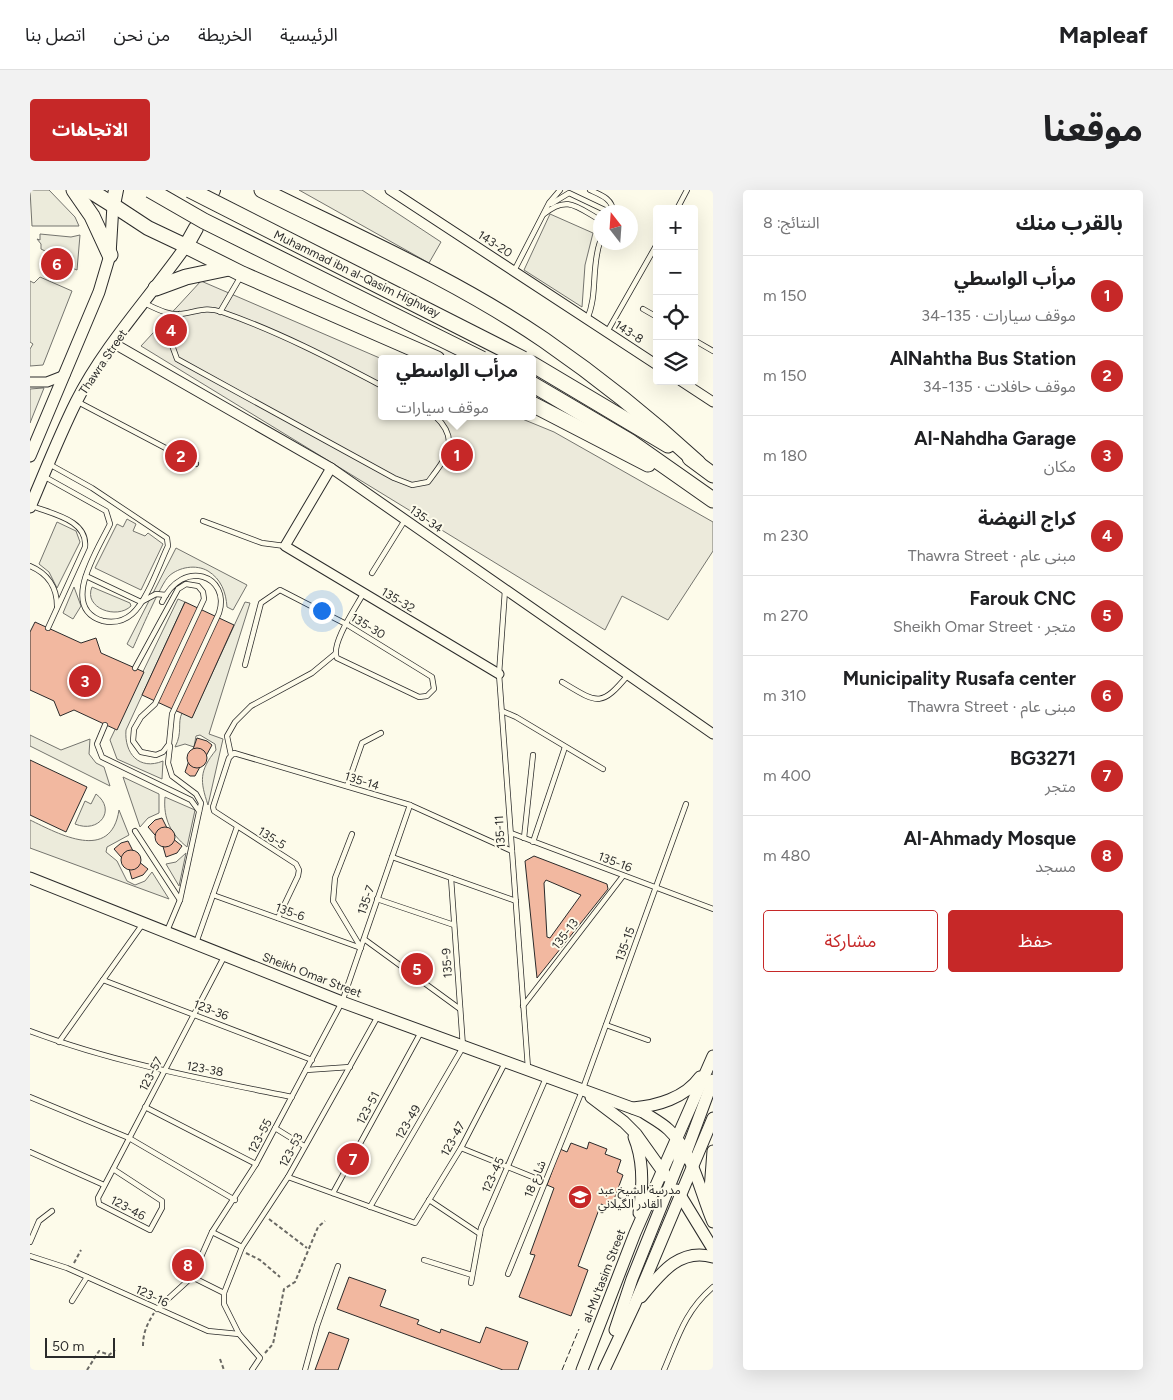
<!DOCTYPE html>
<html lang="ar">
<meta charset="utf-8">
<style>
body{margin:0;font-family:Figtree,"Noto Sans Arabic",sans-serif;background:#f2f2f2;color:#202124;direction:rtl}
.controls{position:absolute;right:15px;top:15px;display:grid;overflow:hidden;border-radius:5px;box-shadow:0 5px 20px #0002}
.controls button{width:45px;height:45px;display:grid;place-items:center;padding:0;border:0;border-bottom:1px solid #e0e0e0;background:#fff;color:#202124;font:25px sans-serif}
.compass{position:absolute;left:563px;top:15px;width:45px;height:45px;border-radius:50%;background:#fff;box-shadow:0 5px 20px #0002;rotate:343deg}
.scale{position:absolute;left:15px;bottom:12px;width:70px;box-sizing:border-box;padding-left:5px;border:2px solid #2b2b2b;border-top:0;font-size:14px;line-height:18px;white-space:nowrap;color:#2b2b2b;-webkit-text-stroke:4px #fdfbea;paint-order:stroke}
.you{position:absolute;left:291px;top:420px;width:18px;height:18px;margin:-12px;border:4px solid #fff;border-radius:50%;background:#1a73e8;box-shadow:0 0 0 8px #1a73e833}
.badge{display:grid;place-items:center;width:32px;height:32px;border-radius:50%;background:#c62828;color:#fff;font-size:16px;font-weight:700}
.pin{position:absolute;translate:-50% -50%;border:2px solid #fff;box-shadow:0 1px 5px #0006}
.popup{position:absolute;left:348px;top:165px;width:158px;height:65px;box-sizing:border-box;display:grid;place-content:center;border-radius:5px;background:#fff;filter:drop-shadow(0 1px 4px #0005);font-size:16px;white-space:nowrap;color:#757577}
.popup b{font-size:19px;color:#202124}
.popup::after{content:'';position:absolute;left:50%;top:100%;margin-left:-10px;border:10px solid transparent;border-top-color:#fff}
.list{margin:0;padding:0;list-style:none}
h2{display:flex;justify-content:space-between;align-items:center;height:65px;margin:0;padding:0 20px;font-size:21px}
h2 small{font-size:16px;font-weight:400;color:#757577}
.list li{display:grid;grid-template-columns:32px 1fr auto;gap:15px;align-items:center;box-sizing:border-box;height:80px;padding:0 20px;border-top:1px solid #e0e0e0}
.list b{display:block;font-size:19px;white-space:nowrap}
.list p{margin:0;font-size:16px;white-space:nowrap;color:#757577}
.list em{font-size:16px;font-style:normal;color:#757577}
.actions{display:flex;gap:10px;padding:15px 20px}
.actions a{flex:1;padding:11px 0;border:1px solid #c62828;border-radius:5px;text-align:center;font-size:18px;color:#c62828}
.actions .main{background:#c62828;color:#fff}
.icon{flex:none;width:28px;height:28px;fill:none;stroke:currentColor;stroke-width:2;stroke-linecap:round;stroke-linejoin:round}
.map{position:relative;flex:none;width:683px;height:1180px;overflow:hidden;direction:ltr;border-radius:5px}
header{display:flex;align-items:center;gap:30px;box-sizing:border-box;height:70px;padding:0 25px;background:#fff;border-bottom:1px solid #e0e0e0}
header strong{font-size:24px}
nav{display:flex;gap:28px;margin-inline-start:auto;font-size:18px}
.intro{display:flex;align-items:center;justify-content:space-between;box-sizing:border-box;height:120px;padding:0 30px}
h1{margin:0;font-size:35px}
.button{padding:12px 22px;border-radius:5px;background:#c62828;color:#fff;font-size:18px;font-weight:700}
main{display:flex;gap:30px;padding:0 30px}
aside{flex:1;background:#fff;border-radius:5px;box-shadow:0 5px 20px #0002}
.map>svg:first-child{display:block}
</style>
<header>
<strong>Mapleaf</strong>
<nav><a>الرئيسية</a><a>الخريطة</a><a>من نحن</a><a>اتصل بنا</a></nav>
</header>
<div class="intro"><h1>موقعنا</h1><a class="button">الاتجاهات</a></div>
<main>
<aside>
<h2>بالقرب منك<small>النتائج: 8</small></h2>
<ul class="list">
<li><span class="badge">1</span><div><b>مرأب الواسطي</b><p>موقف سيارات · 135-34</p></div><em>150 m</em></li>
<li><span class="badge">2</span><div><b>AlNahtha Bus Station</b><p>موقف حافلات · 135-34</p></div><em>150 m</em></li>
<li><span class="badge">3</span><div><b>Al-Nahdha Garage</b><p>مكان</p></div><em>180 m</em></li>
<li><span class="badge">4</span><div><b>كراج النهضة</b><p>مبنى عام · Thawra Street</p></div><em>230 m</em></li>
<li><span class="badge">5</span><div><b>Farouk CNC</b><p>متجر · Sheikh Omar Street</p></div><em>270 m</em></li>
<li><span class="badge">6</span><div><b>Municipality Rusafa center</b><p>مبنى عام · Thawra Street</p></div><em>310 m</em></li>
<li><span class="badge">7</span><div><b>BG3271</b><p>متجر</p></div><em>400 m</em></li>
<li><span class="badge">8</span><div><b>Al-Ahmady Mosque</b><p>مسجد</p></div><em>480 m</em></li>
</ul>
<div class="actions"><a class="main">حفظ</a><a>مشاركة</a></div>
</aside>
<div class="map">
<svg width="683" height="1180" viewBox="0 0 683 1180">
<rect width="100%" height="100%" fill="#fdfbea"/>
<g fill="#ecebdb" stroke="#74746e">
<polygon points="0,0 19,0 45,27 49,36 2,36"/>
<polygon points="269,0 332,0 411,52 399,73"/>
<polygon points="520,24 563,43 555,75 552,117 494,80"/>
<polygon points="10,44 41,47 50,45 47,80 33,74 32,61 24,59 21,64 11,59 11,54 7,49 10,50"/>
<polygon points="10,87 42,101 13,175 0,176 0,159 3,154 0,152 0,91 4,93"/>
<polygon points="13,198 14,198 0,233 0,199"/>
<polygon points="27,332 46,341 50,352 27,398 19,382 9,374"/>
<path d="M146,358L217,395L203,420L197,417C196,402 191,389 178,381C166,374 149,377 139,386C131,393 109,445 103,458L97,454Z"/>
<polygon points="44,397 51,416 43,429 33,423"/>
<path d="M62,397L100,413L101,416C87,430 53,418 62,397Z"/>
<path d="M148,409L155,412L96,540C94,563 109,581 133,571L132,589L87,569L80,550Z"/>
<path d="M215,412L220,413L179,544L193,549L178,615C170,591 169,581 186,560L185,554L170,545L166,546L164,557L155,554L145,557C153,542 147,533 152,523L162,527Z"/>
<polygon points="0,545 31,560 60,549 59,564 66,573 74,577 80,596 0,556"/>
<polygon points="93,587 129,604 129,623 118,628 110,637"/>
<path d="M66,604C87,620 69,644 45,634L55,611L61,614Z"/>
<path d="M135,607L165,620L157,657C141,644 133,629 135,607Z"/>
<path d="M89,620L99,645L77,657L76,662L87,671L97,691L105,695L115,691L122,682L139,709L0,658V630C29,644 81,673 89,620Z"/>
<polygon points="156,663 149,696 136,674 146,672"/>
</g>
<g fill="#eceadb" stroke="#74746e">
<polygon points="171,91 352,169 352,226 485,226 524,242 683,332 683,361 638,430 592,406 575,440 111,156"/>
<polygon points="97,329 106,334 103,341 115,346 118,343 133,354 111,400 65,378 87,334 93,337"/>
</g>
<g fill="#f2b8a0" stroke="#2b2b2b" fill-rule="evenodd">
<polygon points="155,412 204,435 162,528 112,505"/>
<polygon points="5,432 51,453 66,448 71,463 114,482 87,540 44,520 30,526 24,511 0,500 0,442"/>
<polygon points="167,548 177,551 182,555 165,586 160,586 155,582"/>
<circle cx="167" cy="568" r="10"/>
<polygon points="0,570 57,597 36,642 0,625"/>
<polygon points="132,628 142,648 152,656 147,663 136,667 132,653 118,637 125,630"/>
<circle cx="135" cy="647" r="10"/>
<polygon points="98,651 108,671 118,679 113,685 102,689 98,675 84,659 91,653"/>
<circle cx="101" cy="670" r="10"/>
<path d="M504,666L577,694L578,699L507,788L495,671ZM516,690L551,705L520,748L517,747L514,693Z"/>
<polygon points="559,952 577,959 575,964 591,970 587,982 593,985 581,1018 571,1014 548,1076 558,1080 541,1126 489,1107 505,1065 500,1064 524,998 517,995 530,959 537,962 541,953 557,959"/>
<polygon points="319,1087 356,1100 350,1116 389,1130 387,1134 410,1143 411,1139 450,1153 456,1137 498,1152 488,1180 473,1180 307,1119"/>
<polygon points="299,1142 319,1149 308,1180 285,1180"/>
</g>
<g fill="none" stroke-linecap="round" stroke-linejoin="round">
<g stroke="#2b2b2b" stroke-width="6">
<g id="lane">
<path d="M560,0C571,5 583,9 583,22"/>
<polyline points="521,14 539,3 579,22"/>
<polyline points="647,19 657,0"/>
<path d="M514,24C537,5 547,17 570,30"/>
<polyline points="484,81 519,13 530,0"/>
<path d="M114,113C125,118 139,126 151,124C167,122 175,116 192,122C247,141 301,169 352,196"/>
<polyline points="613,119 627,127"/>
<polyline points="190,122 211,86"/>
<path d="M150,124L139,147L147,169L364,288L382,295L398,292C415,269 432,251 405,226"/>
<path d="M557,129C568,105 561,78 570,52"/>
<polyline points="577,142 627,54"/>
<polyline points="664,150 683,161"/>
<polyline points="48,212 166,274"/>
<path d="M15,287L76,321L80,334C69,358 28,418 73,431C83,433 94,431 102,424C117,411 129,375 138,356L137,348L62,298L19,274"/>
<path d="M2,316C22,324 58,330 55,357L18,438"/>
<polyline points="173,331 232,353 255,356"/>
<path d="M0,376C17,383 27,397 27,416"/>
<polyline points="342,383 375,330"/>
<polyline points="56,386 111,412 126,404 136,405"/>
<polyline points="475,400 469,484 498,878"/>
<path d="M215,475L231,413L250,400L316,434L402,487L404,499L397,506L389,507L307,468C300,455 326,417 333,404"/>
<path d="M105,478L148,399L156,394L168,396L173,402L174,409L125,514L111,527L104,539L103,551L111,562L126,565L133,562L139,554L142,524L189,423C201,386 153,367 132,412"/>
<path d="M532,492C567,513 571,518 598,485"/>
<polyline points="472,521 486,527 573,579"/>
<polyline points="75,535 67,554 72,567 161,610 169,621"/>
<polyline points="201,565 197,546 205,532 221,516 282,483 305,464"/>
<polyline points="317,596 332,553 351,543"/>
<polyline points="105,641 150,710"/>
<polyline points="481,643 683,719"/>
<polyline points="322,644 305,688 303,711 330,756"/>
<polyline points="494,648 503,565"/>
<polyline points="503,652 535,557"/>
<polyline points="362,667 486,711"/>
<polyline points="183,705 331,758"/>
<polyline points="347,709 424,735"/>
<polyline points="248,728 268,686 269,680 266,674 184,621 183,617 199,568 204,563 380,615 482,661"/>
<polyline points="137,741 150,710 171,613 166,604 142,586 138,573 140,556"/>
<polyline points="334,749 430,819"/>
<polyline points="166,753 207,637"/>
<polyline points="73,790 282,870"/>
<polyline points="493,816 593,686"/>
<polyline points="576,835 618,850"/>
<path d="M0,841C85,873 173,889 262,907"/>
<polyline points="29,852 112,735"/>
<polyline points="276,880 320,877"/>
<polyline points="0,907 99,948 205,1010"/>
<polyline points="115,917 226,974"/>
<polyline points="245,938 274,956"/>
<polyline points="431,958 515,992"/>
<polyline points="0,962 74,995"/>
<polyline points="83,979 132,1011 132,1018 120,1040 69,1014 68,1008 194,767"/>
<polyline points="258,987 385,1033 431,958 475,873"/>
<polyline points="303,1003 391,842"/>
<polyline points="399,1010 450,1044"/>
<polyline points="340,1017 433,857 421,688"/>
<polyline points="182,1042 212,1057"/>
<polyline points="0,1052 9,1031 22,1021"/>
<polyline points="0,1066 37,1078 178,1141 209,1144 230,1168 222,1180"/>
<polyline points="394,1070 442,1085"/>
<polyline points="478,1084 552,901 656,614"/>
<polyline points="162,1087 182,1042 226,974 312,812 380,615"/>
<polyline points="441,1093 451,1038 516,888"/>
<polyline points="194,1103 212,1057 258,987 348,826"/>
<polyline points="42,1111 57,1087"/>
<polyline points="127,1119 162,1087 194,1103 194,1114 209,1144"/>
<polyline points="275,1180 287,1136 308,1076"/>
<path d="M634,1180C648,1147 655,1121 683,1097"/>
</g>
</g>
<g stroke="#2b2b2b" stroke-width="11">
<g id="street">
<polyline points="360,0 627,175"/>
<polyline points="83,153 301,278 683,544"/>
<polyline points="651,191 683,212"/>
<polyline points="0,192 17,192 35,185"/>
<polyline points="301,278 255,356 469,484"/>
</g>
</g>
<g stroke="#2b2b2b" stroke-width="13">
<g id="secondary">
<polyline points="0,266 69,102 80,65 83,15"/>
<path d="M0,317C15,282 29,246 46,212C74,156 120,107 156,56"/>
<path d="M0,688L312,812L613,922C622,928 632,933 639,940C664,964 670,1002 683,1032"/>
<polyline points="561,907 594,932 606,944 636,986"/>
<path d="M603,918C627,916 655,908 670,887"/>
<path d="M604,947C614,971 613,998 609,1023"/>
<polyline points="654,968 683,890"/>
<polyline points="647,1000 683,1059"/>
<polyline points="682,1018 680,1000 683,961"/>
<path d="M611,1107C630,1084 650,1057 683,1067"/>
<polyline points="585,1140 602,1089 649,972 648,956"/>
<polyline points="552,1180 605,1043 683,866"/>
<polyline points="574,1180 604,1116 683,928"/>
</g>
</g>
<g stroke="#2b2b2b" stroke-width="16">
<g id="primary">
<polyline points="86,0 83,15 118,38 156,56 166,38"/>
<polyline points="182,2 183,0"/>
</g>
</g>
<g stroke="#2b2b2b" stroke-width="17">
<g id="highway">
<polyline points="44,0 62,26 80,65"/>
<polyline points="59,0 83,15"/>
<path d="M232,0C327,47 426,90 514,150C569,188 619,228 668,273"/>
<polyline points="156,56 212,84 407,169"/>
<polyline points="126,98 156,87 199,78"/>
<polyline points="502,174 638,255"/>
<polyline points="502,194 599,251 683,310"/>
<polyline points="502,214 618,274"/>
<polyline points="660,268 683,285"/>
</g>
</g>
<g stroke="#6a6964" stroke-width="2" stroke-dasharray="4 2.5" stroke-linecap="butt">
<polyline points="239,1029 277,1058"/>
<polyline points="216,1063 230,1070 250,1087"/>
<polyline points="44,1073 51,1060"/>
<path d="M113,1156C113,1143 117,1134 124,1123"/>
<polyline points="235,1163 243,1154 254,1099 265,1092 288,1037 295,1031"/>
<polyline points="190,1169 194,1180"/>
<polyline points="57,1180 69,1161 79,1165 85,1160"/>
</g>
<use href="#lane" stroke="#fdfbea" stroke-width="4.5"/>
<use href="#street" stroke="#fdfbea" stroke-width="9"/>
<use href="#secondary" stroke="#fdfbea" stroke-width="11"/>
<use href="#primary" stroke="#fdfbea" stroke-width="14"/>
<use href="#highway" stroke="#fdfbea" stroke-width="15"/>
<g stroke="#2b2b2b" stroke-width="17" stroke-linecap="butt">
<g id="highway-bridge">
<polyline points="120,0 174,31 452,169"/>
<polyline points="160,0 493,169"/>
</g>
</g>
<use href="#highway-bridge" stroke="#fdfbea" stroke-width="15"/>
<polyline stroke="#2b2b2b" stroke-width="1" stroke-dasharray="6 2.5" stroke-linecap="butt" points="532,1180 549,1139"/>
</g>
<defs>
<g id="school-disc" transform="scale(1.25)"><circle r="9.5" fill="#c62828" stroke="#fdfbea"/><path d="M0-5L7-2L0 1L-7-2ZM-4 1L0 2.5L4 1V4Q0 6-4 4Z" fill="#fff"/></g>
</defs>
<g fill-rule="evenodd">
<use href="#school-disc" x="550" y="1007"/>
</g>
<g text-anchor="middle" dominant-baseline="central" stroke-width="4" stroke-linejoin="round" paint-order="stroke">
<g font-size="12" fill="#2b2b2b" stroke="#fdfbea">
<text transform="translate(465 54) rotate(33)">143-20</text>
<text transform="translate(327 84) rotate(26)">Muhammad ibn al-Qasim Highway</text>
<text transform="translate(599 142) rotate(33)">143-8</text>
<text transform="translate(73 172) rotate(-56)">Thawra Street</text>
<text transform="translate(396 329) rotate(35)">135-34</text>
<text transform="translate(368 410) rotate(31)">135-32</text>
<text transform="translate(338 436) rotate(31)">135-30</text>
<text transform="translate(332 591) rotate(17)">135-14</text>
<text transform="translate(470 642) rotate(-94)">135-11</text>
<text transform="translate(242 648) rotate(32)">135-5</text>
<text transform="translate(585 672) rotate(21)">135-16</text>
<text transform="translate(336 710) rotate(-71)">135-7</text>
<text transform="translate(260 722) rotate(20)">135-6</text>
<text transform="translate(535 744) rotate(-52)">135-13</text>
<text transform="translate(595 754) rotate(-70)">135-15</text>
<text transform="translate(417 773) rotate(-94)">135-9</text>
<text transform="translate(282 785) rotate(21)">Sheikh Omar Street</text>
<text transform="translate(181 820) rotate(21)">123-36</text>
<text transform="translate(175 879) rotate(11)">123-38</text>
<text transform="translate(121 884) rotate(-62)">123-57</text>
<text transform="translate(338 918) rotate(-62)">123-51</text>
<text transform="translate(378 932) rotate(-60)">123-49</text>
<text transform="translate(230 946) rotate(-62)">123-55</text>
<text transform="translate(423 949) rotate(-61)">123-47</text>
<text transform="translate(261 960) rotate(-62)">123-53</text>
<text transform="translate(463 985) rotate(-66)">123-45</text>
<text transform="translate(505 989) rotate(-68)">شارع 18</text>
<text transform="translate(98 1018) rotate(28)">123-46</text>
<text transform="translate(574 1086) rotate(-69)">al-Mu'tasim Street</text>
<text transform="translate(122 1106) rotate(25)">123-16</text>
</g>
<g font-size="12" fill="#2b2b2b" stroke="#fdfbea" text-anchor="start">
<text x="568" y="1000">مدرسة الشيخ عبد<tspan x="568" dy="14">القادر الگيلاني</tspan></text>
</g>
</g>
</svg>
<div class="controls">
<button>+</button>
<button>−</button>
<button><svg class="icon" aria-label="locate" viewBox="0 0 24 24"><circle cx="12" cy="12" r="6"/><path d="M12 2v4M12 18v4M2 12h4M18 12h4"/></svg></button>
<button><svg class="icon" aria-label="layers" viewBox="0 0 24 24"><path d="M12 4l9 5-9 5-9-5zM3 14l9 5 9-5"/></svg></button>
</div>
<svg class="compass" viewBox="-18 -18 36 36"><path d="M0-13l5 13h-10z" fill="#e53935"/><path d="M0 13l5-13h-10z" fill="#757577"/></svg>
<div class="scale">50 m</div>
<div class="you"></div>
<div class="pin badge" style="left:427px;top:265px">1</div>
<div class="popup"><b>مرأب الواسطي</b>موقف سيارات</div>
<div class="pin badge" style="left:151px;top:266px">2</div>
<div class="pin badge" style="left:55px;top:491px">3</div>
<div class="pin badge" style="left:141px;top:140px">4</div>
<div class="pin badge" style="left:387px;top:779px">5</div>
<div class="pin badge" style="left:27px;top:74px">6</div>
<div class="pin badge" style="left:323px;top:969px">7</div>
<div class="pin badge" style="left:158px;top:1075px">8</div>
</div>
</main>
